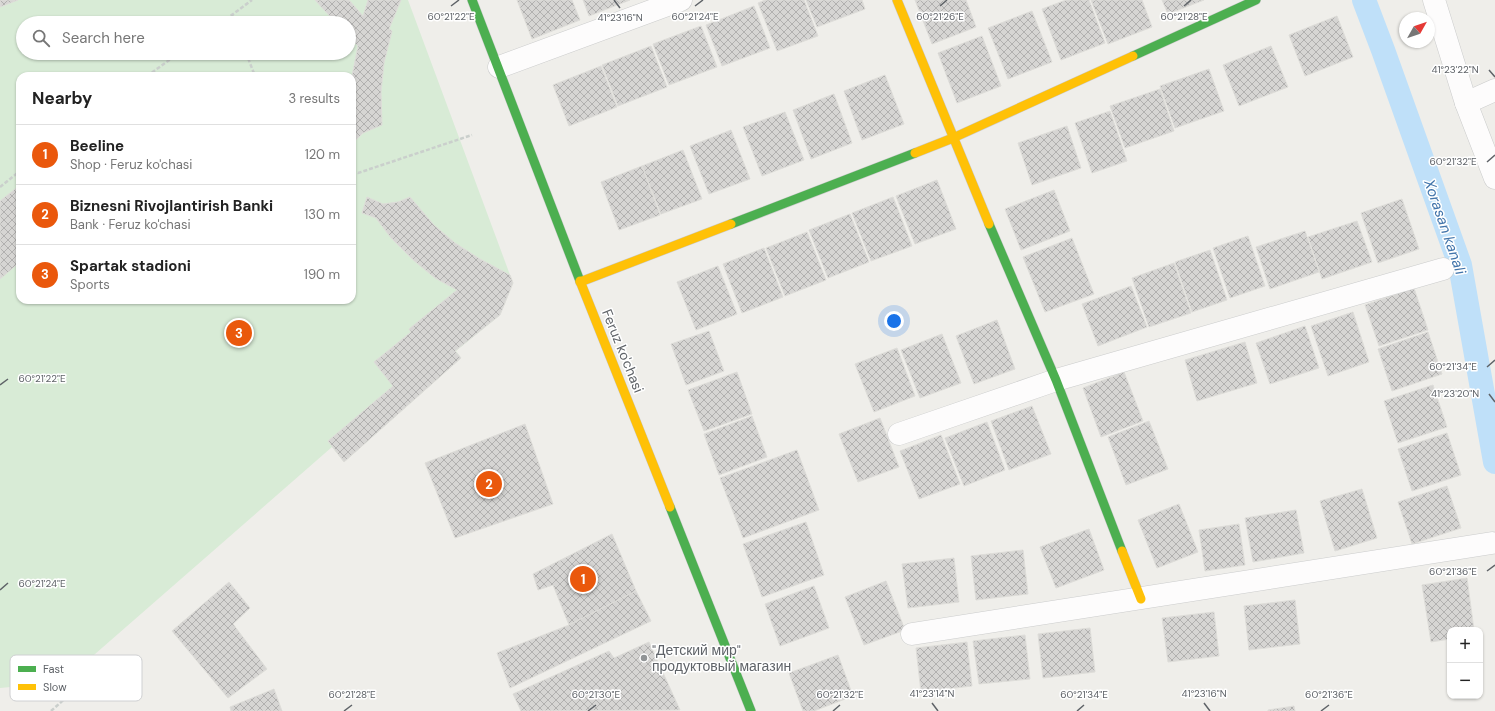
<!DOCTYPE html>
<meta charset="utf-8">
<style>
body{margin:0;font-family:"DM Sans",sans-serif;background:#f2f2f2;color:#222}
.controls{position:absolute;right:12px;bottom:12px;display:grid;overflow:hidden;border-radius:8px;box-shadow:0 1px 3px #0004}
.controls button{width:36px;height:36px;display:grid;place-items:center;padding:0;border:0;border-bottom:1px solid #e0e0e0;background:#fff;color:#222;font:20px sans-serif}
.compass{position:absolute;left:1399px;top:12px;width:36px;height:36px;border-radius:50%;background:#fff;box-shadow:0 1px 3px #0004;rotate:50deg}
.you{position:absolute;left:894px;top:321px;width:14px;height:14px;margin:-10px;border:3px solid #fff;border-radius:50%;background:#1a73e8;box-shadow:0 0 0 6px #1a73e833}
.badge{display:grid;place-items:center;width:26px;height:26px;border-radius:50%;background:#ea580c;color:#fff;font-size:13px;font-weight:700}
.pin{position:absolute;translate:-50% -50%;border:2px solid #fff;box-shadow:0 1px 4px #0006}
.list{margin:0;padding:0;list-style:none}
h2{display:flex;justify-content:space-between;align-items:center;height:52px;margin:0;padding:0 16px;font-size:17px}
h2 small{font-size:13px;font-weight:400;color:#767676}
.list li{display:grid;grid-template-columns:26px 1fr auto;gap:12px;align-items:center;box-sizing:border-box;height:60px;padding:0 16px;border-top:1px solid #e0e0e0}
.list b{display:block;font-size:15px;white-space:nowrap}
.list p{margin:0;font-size:13px;white-space:nowrap;color:#767676}
.list em{font-size:13px;font-style:normal;color:#767676}
.icon{flex:none;width:22px;height:22px;fill:none;stroke:currentColor;stroke-width:2;stroke-linecap:round;stroke-linejoin:round}
.map{position:relative;flex:none;width:1495px;height:711px;overflow:hidden}
.search{position:absolute;background:#fff;box-shadow:0 1px 3px #0004;left:16px;top:16px;width:340px;height:44px;display:flex;align-items:center;gap:10px;box-sizing:border-box;padding:0 14px;border-radius:22px;color:#767676;font-size:15px}
.panel{position:absolute;background:#fff;box-shadow:0 1px 3px #0004;left:16px;top:72px;width:340px;height:232px;border-radius:12px}
.map>svg:first-child{display:block}
</style>
<div class="map">
<svg width="1495" height="711" viewBox="0 0 1495 711">
<defs>
<pattern id="building-cross-hatch" width="8" height="8" patternUnits="userSpaceOnUse"><rect width="8" height="8" fill="#d6d5d3"/><path d="M0 0l8 8M0 8l8-8" fill="none" stroke="#b1b0af"/></pattern>
</defs>
<rect width="100%" height="100%" fill="#efeeea"/>
<path fill="#d8ebd6" fill-rule="evenodd" d="M0,0H408L513,283L500,315L456,351L461,358L344,462L332,447L63,682L0,688ZM23,23H349V53H23ZM20,76H352V300H20Z"/>
<g fill="none" stroke-linecap="round" stroke-linejoin="round">
<polyline stroke="#bfe0f9" stroke-width="24" points="1364,0 1383,50 1460,265 1495,462"/>
</g>
<g fill="url(#building-cross-hatch)" stroke="#deddd9">
<polygon points="0,0 18,0 0,7"/>
<polygon points="315,0 349,0 363,16 368,0 401,0 389,29 392,31 384,63 381,92 382,125 363,133 352,144 352,76 358,46 349,37 349,23 336,23"/>
<polygon points="517,0 572,0 580,20 532,39"/>
<polygon points="583,0 630,0 589,16"/>
<polygon points="765,0 804,0 818,36 777,51 758,3"/>
<polygon points="806,0 862,0 865,9 817,27"/>
<polygon points="915,0 966,0 976,27 932,44"/>
<polygon points="1066,0 1089,0 1105,43 1061,60 1042,9"/>
<polygon points="1091,0 1142,0 1152,27 1108,44"/>
<polygon points="1162,0 1204,0 1168,14"/>
<polygon points="754,6 770,48 722,66 706,25"/>
<polygon points="1032,11 1052,62 1008,79 988,28"/>
<polygon points="1337,16 1353,57 1305,76 1289,35"/>
<polygon points="701,26 717,67 669,85 653,44"/>
<polygon points="982,36 1001,86 957,103 938,53"/>
<polygon points="651,46 667,87 618,106 602,65"/>
<polygon points="1271,46 1288,87 1239,106 1223,65"/>
<polygon points="601,66 617,107 569,126 553,85"/>
<polygon points="1209,69 1224,111 1175,128 1160,86"/>
<polygon points="885,75 904,124 862,140 844,91"/>
<polygon points="1160,89 1174,131 1125,148 1110,106"/>
<polygon points="834,94 852,143 811,159 793,110"/>
<polygon points="1110,111 1127,161 1092,173 1075,123"/>
<polygon points="785,112 804,160 762,176 743,127"/>
<polygon points="1067,126 1081,168 1032,185 1018,143"/>
<polygon points="731,130 750,179 709,194 690,146"/>
<polygon points="683,150 702,199 661,214 642,166"/>
<polygon points="642,166 660,215 619,230 601,182"/>
<polygon points="937,180 956,229 915,244 896,196"/>
<polygon points="20,185 20,262 0,279 0,201"/>
<polygon points="1054,190 1070,231 1021,250 1005,209"/>
<polygon points="367,197 383,204 398,202 410,197 434,225 455,243 480,259 510,275 513,283 500,315 455,351 461,358 344,462 328,441 393,386 374,362 411,332 409,329 457,290 435,278 412,259 391,238 376,218 362,213"/>
<polygon points="893,197 912,246 871,261 852,213"/>
<polygon points="1402,199 1419,249 1378,263 1361,213"/>
<polygon points="850,214 869,262 828,278 809,230"/>
<polygon points="1357,221 1372,262 1322,279 1308,237"/>
<polygon points="1305,231 1319,272 1270,289 1256,247"/>
<polygon points="807,232 826,280 785,296 766,248"/>
<polygon points="1248,236 1265,286 1230,298 1213,248"/>
<polygon points="1072,238 1094,294 1045,312 1023,257"/>
<polygon points="764,248 783,297 742,313 723,264"/>
<polygon points="1210,250 1227,300 1192,312 1175,262"/>
<polygon points="1174,263 1191,313 1149,327 1132,278"/>
<polygon points="718,266 737,314 696,330 677,282"/>
<polygon points="1131,286 1147,327 1098,346 1082,304"/>
<polygon points="1414,288 1428,330 1379,346 1365,305"/>
<polygon points="1353,312 1369,362 1328,376 1311,326"/>
<polygon points="997,320 1015,369 974,384 956,336"/>
<polygon points="1305,326 1319,368 1270,384 1256,343"/>
<polygon points="709,331 724,371 686,385 671,344"/>
<polygon points="1428,332 1442,374 1392,391 1378,349"/>
<polygon points="942,334 961,383 920,398 901,350"/>
<polygon points="1245,342 1257,383 1197,401 1185,360"/>
<polygon points="897,348 915,396 874,412 855,364"/>
<polygon points="737,372 752,414 704,431 688,390"/>
<polygon points="1124,372 1143,421 1101,437 1083,388"/>
<polygon points="1433,385 1447,427 1398,443 1384,401"/>
<polygon points="1032,406 1051,454 1009,470 991,421"/>
<polygon points="752,416 767,457 719,475 704,434"/>
<polygon points="880,418 899,467 858,482 839,434"/>
<polygon points="1149,421 1168,469 1126,485 1108,437"/>
<polygon points="987,422 1005,470 964,486 945,438"/>
<polygon points="525,424 553,504 455,538 425,463"/>
<polygon points="1447,433 1461,475 1412,491 1398,449"/>
<polygon points="941,435 960,484 919,499 900,451"/>
<polygon points="797,450 819,510 743,538 720,478"/>
<polygon points="1447,486 1461,528 1412,544 1398,502"/>
<polygon points="1362,489 1377,538 1335,551 1320,501"/>
<polygon points="1179,504 1198,552 1157,568 1138,520"/>
<polygon points="1296,510 1304,553 1253,562 1245,518"/>
<polygon points="806,522 824,575 762,597 743,544"/>
<polygon points="1239,524 1245,565 1205,571 1199,530"/>
<polygon points="1089,529 1104,570 1056,588 1040,547"/>
<polygon points="612,534 636,591 569,625 553,585 538,590 533,574"/>
<polygon points="1023,550 1028,594 976,600 971,556"/>
<polygon points="954,558 959,602 908,608 902,564"/>
<polygon points="1467,578 1474,630 1450,630 1450,639 1431,642 1422,585"/>
<polygon points="886,581 905,630 864,645 845,597"/>
<polygon points="229,582 250,608 233,624 267,669 228,698 172,631"/>
<polygon points="814,586 829,628 780,646 765,604"/>
<polygon points="636,591 651,621 510,688 497,653 569,625"/>
<polygon points="1295,600 1300,644 1249,650 1244,606"/>
<polygon points="1214,612 1219,656 1168,662 1162,618"/>
<polygon points="1090,628 1095,672 1043,678 1038,634"/>
<polygon points="1025,635 1030,679 979,684 973,641"/>
<polygon points="649,642 680,710 521,711 513,694 609,651 614,658"/>
<polygon points="967,642 972,686 921,692 916,648"/>
<polygon points="838,655 853,696 814,711 803,711 789,673"/>
<polygon points="274,689 282,711 231,711 230,707"/>
<polygon points="1294,706 1295,711 1268,711 1268,710"/>
</g>
<g fill="none" stroke-linecap="round" stroke-linejoin="round">
<g stroke="#cbcccc" stroke-width="23">
<g id="street">
<polyline points="1434,0 1466,103 1495,178"/>
<polyline points="499,67 681,0"/>
<polyline points="1466,103 1495,90"/>
<polyline points="899,434 1056,380 1443,269"/>
<polyline points="912,634 1492,543"/>
</g>
</g>
<g stroke="#cacacb" stroke-width="10">
<g id="fast">
<polyline points="472,0 580,281"/>
<polyline points="1133,56 1256,0"/>
<polyline points="731,224 915,153"/>
<polyline points="989,224 1056,380 1122,551"/>
<polyline points="670,507 751,711"/>
</g>
</g>
<g stroke="#cacacb" stroke-width="10">
<g id="slow">
<polyline points="897,0 989,224"/>
<polyline points="915,153 953,138 1133,56"/>
<polyline points="580,281 670,507"/>
<polyline points="580,282 731,224"/>
<polyline points="1122,551 1141,599"/>
</g>
</g>
<g stroke="#cacfcc" stroke-width="2.5" stroke-dasharray="4 2" stroke-linecap="butt">
<polyline points="232,15 235,23"/>
<polyline points="221,23 252,0"/>
<polyline points="246,53 255,76"/>
<polyline points="147,76 179,53"/>
<polyline points="352,171 358,173 472,135"/>
<polyline points="0,187 20,171"/>
<polyline points="51,711 93,674"/>
</g>
<use href="#street" stroke="#fdfcfc" stroke-width="22"/>
<use href="#fast" stroke="#4caf50" stroke-width="9"/>
<use href="#slow" stroke="#ffc107" stroke-width="9"/>
</g>
<path fill="none" stroke="#5f6368" stroke-width="1.5" d="M614,0L620,8M451,6L459,0M695,6L703,0M940,6L947,0M1184,6L1191,0M1489,70L1495,77M1487,162L1495,155M1487,367L1495,360M0,385L8,379M1489,394L1495,402M1487,571L1495,565M0,590L8,583M932,703L938,711M1204,703L1210,711M344,711L352,705M588,711L596,705M833,711L840,705M1077,711L1084,705M1321,711L1329,705"/>
<circle fill="#919496" stroke="#fff" stroke-width="1.5" cx="644" cy="658" r="4"/>
<g text-anchor="middle" dominant-baseline="central" stroke-width="3" stroke-linejoin="round" paint-order="stroke">
<g font-size="14" fill="#5f6368" stroke="#fff">
<text transform="translate(623 351) rotate(68)">Feruz ko'chasi</text>
</g>
<g font-size="14" fill="#5f6368" stroke="#fff" text-anchor="start">
<text x="652" y="650">"Детский мир"<tspan x="652" dy="16">продуктовый магазин</tspan></text>
</g>
<g font-size="15" font-style="italic" fill="#4174aa" stroke="#fff">
<text transform="translate(1445 227) rotate(71)">Xorasan kanali</text>
</g>
</g>
<rect x="10" y="655" width="132" height="46" rx="6" fill="#fff" stroke="#cfd0d2" stroke-width="1"/>
<rect x="18" y="666" width="18" height="6" fill="#4caf50"/>
<rect x="18" y="684" width="18" height="6" fill="#ffc107"/>
<g font-size="11" fill="#5f6368">
<text x="43" y="673">Fast</text>
<text x="43" y="691">Slow</text>
</g>
<g font-size="10" text-anchor="middle" fill="#5f6368" stroke="#fff" stroke-width="3" stroke-linejoin="round" paint-order="stroke">
<text x="451" y="20">60°21'22"E</text>
<text x="695" y="20">60°21'24"E</text>
<text x="940" y="20">60°21'26"E</text>
<text x="1184" y="20">60°21'28"E</text>
<text x="620" y="21">41°23'16"N</text>
<text x="1455" y="73">41°23'22"N</text>
<text x="1453" y="165">60°21'32"E</text>
<text x="1453" y="370">60°21'34"E</text>
<text x="42" y="382">60°21'22"E</text>
<text x="1455" y="397">41°23'20"N</text>
<text x="1453" y="575">60°21'36"E</text>
<text x="42" y="587">60°21'24"E</text>
<text x="932" y="697">41°23'14"N</text>
<text x="1204" y="697">41°23'16"N</text>
<text x="352" y="698">60°21'28"E</text>
<text x="596" y="698">60°21'30"E</text>
<text x="840" y="698">60°21'32"E</text>
<text x="1084" y="698">60°21'34"E</text>
<text x="1329" y="698">60°21'36"E</text>
</g>
</svg>
<div class="controls">
<button>+</button>
<button>−</button>
</div>
<svg class="compass" viewBox="-18 -18 36 36"><path d="M0-13l5 13h-10z" fill="#e53935"/><path d="M0 13l5-13h-10z" fill="#767676"/></svg>
<div class="you"></div>
<div class="pin badge" style="left:583px;top:579px">1</div>
<div class="pin badge" style="left:489px;top:484px">2</div>
<div class="pin badge" style="left:239px;top:333px">3</div>
<div class="search"><svg class="icon" aria-label="search" viewBox="0 0 24 24"><circle cx="10" cy="10" r="6"/><path d="M15 15l6 6"/></svg>Search here</div>
<section class="panel">
<h2>Nearby<small>3 results</small></h2>
<ul class="list">
<li><span class="badge">1</span><div><b>Beeline</b><p>Shop · Feruz ko'chasi</p></div><em>120 m</em></li>
<li><span class="badge">2</span><div><b>Biznesni Rivojlantirish Banki</b><p>Bank · Feruz ko'chasi</p></div><em>130 m</em></li>
<li><span class="badge">3</span><div><b>Spartak stadioni</b><p>Sports</p></div><em>190 m</em></li>
</ul>
</section>
</div>
